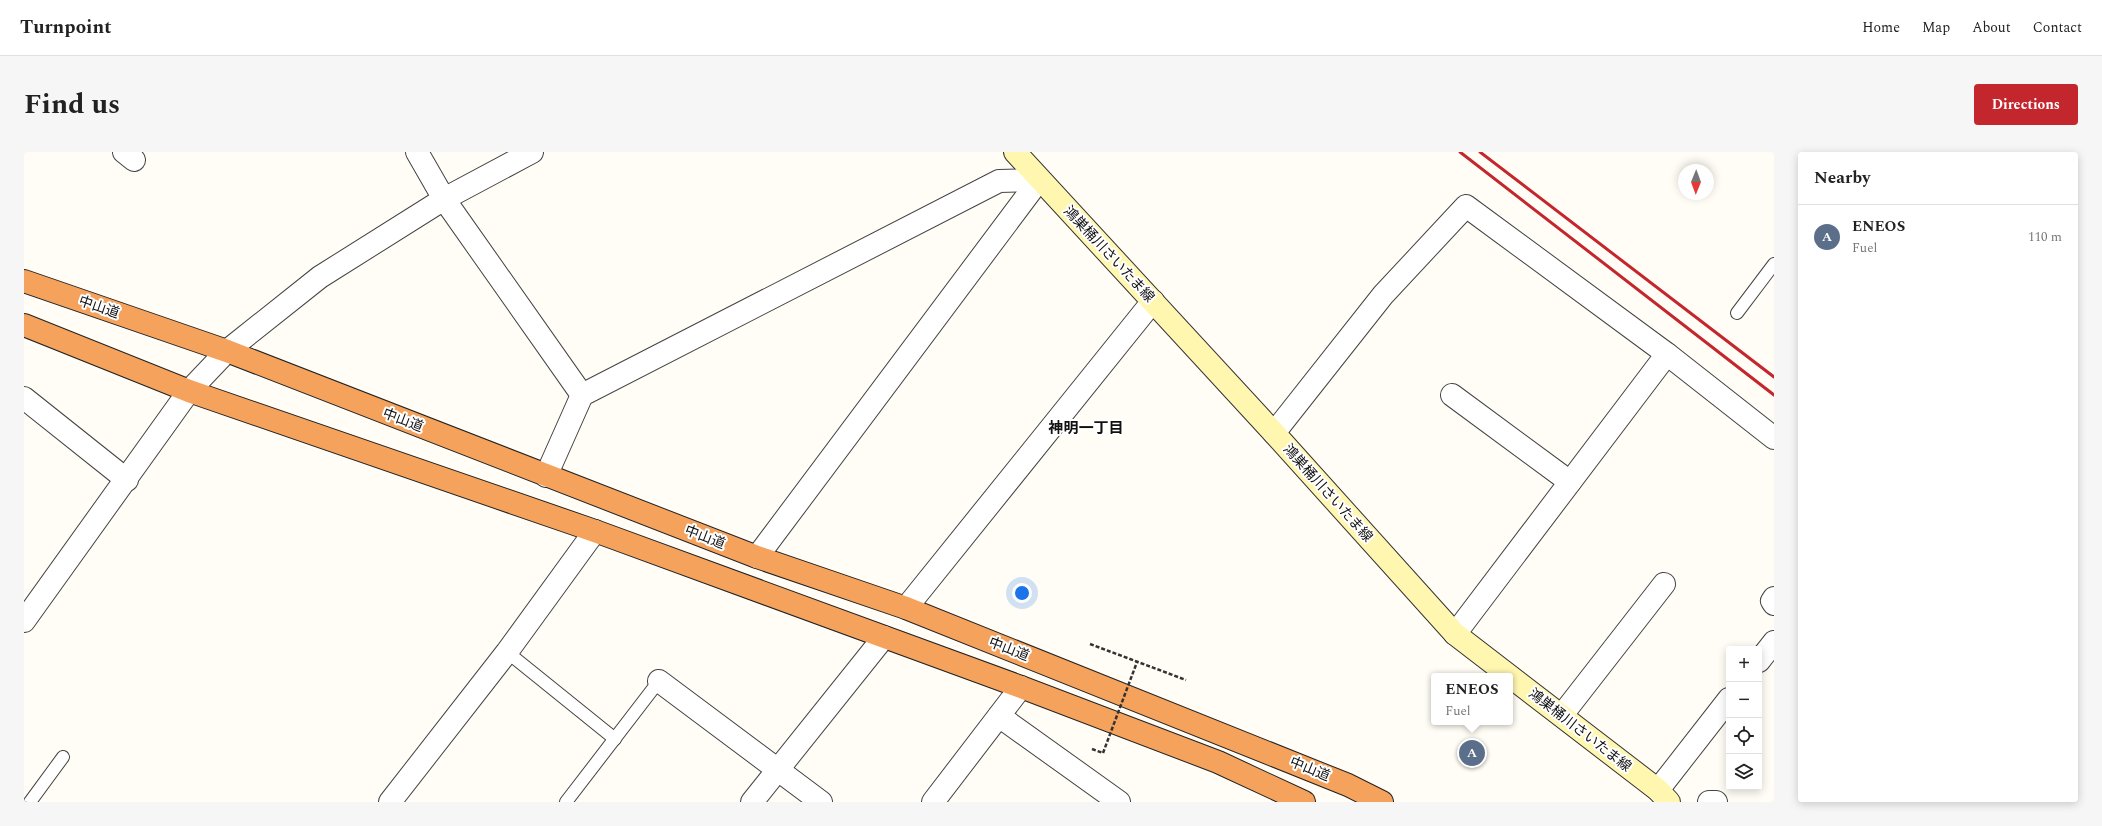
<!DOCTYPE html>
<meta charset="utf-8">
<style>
body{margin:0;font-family:Spectral,"Noto Sans JP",serif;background:#f6f6f6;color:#222}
.controls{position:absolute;right:12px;bottom:12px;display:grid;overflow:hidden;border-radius:4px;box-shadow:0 2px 10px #0003}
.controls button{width:36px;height:36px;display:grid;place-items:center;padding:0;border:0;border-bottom:1px solid #e0e0e0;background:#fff;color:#222;font:20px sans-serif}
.compass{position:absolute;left:1654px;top:12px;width:36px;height:36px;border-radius:50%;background:#fff;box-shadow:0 2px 10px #0003;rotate:181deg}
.you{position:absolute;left:998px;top:441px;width:14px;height:14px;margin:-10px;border:3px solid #fff;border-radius:50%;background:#1a73e8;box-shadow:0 0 0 6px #1a73e833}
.badge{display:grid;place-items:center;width:26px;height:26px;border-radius:50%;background:#c4262e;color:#fff;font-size:13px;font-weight:700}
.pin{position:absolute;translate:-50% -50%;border:2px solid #fff;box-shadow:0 1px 4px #0006}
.popup{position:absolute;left:1407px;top:521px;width:82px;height:52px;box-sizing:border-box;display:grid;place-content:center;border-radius:4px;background:#fff;filter:drop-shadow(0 1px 3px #0005);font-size:13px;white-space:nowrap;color:#767676}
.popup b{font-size:15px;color:#222}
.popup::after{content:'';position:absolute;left:50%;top:100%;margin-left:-8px;border:8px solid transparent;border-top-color:#fff}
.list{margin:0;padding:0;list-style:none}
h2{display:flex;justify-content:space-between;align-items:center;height:52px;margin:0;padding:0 16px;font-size:17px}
h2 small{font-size:13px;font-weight:400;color:#767676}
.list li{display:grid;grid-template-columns:26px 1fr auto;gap:12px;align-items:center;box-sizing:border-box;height:64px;padding:0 16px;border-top:1px solid #e0e0e0}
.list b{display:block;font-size:15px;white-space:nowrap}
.list p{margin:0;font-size:13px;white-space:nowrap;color:#767676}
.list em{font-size:13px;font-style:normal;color:#767676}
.icon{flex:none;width:22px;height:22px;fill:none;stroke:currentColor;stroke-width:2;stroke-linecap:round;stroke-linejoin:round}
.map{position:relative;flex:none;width:1750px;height:650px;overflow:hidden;border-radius:4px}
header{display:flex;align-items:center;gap:24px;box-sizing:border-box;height:56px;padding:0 20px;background:#fff;border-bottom:1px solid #e0e0e0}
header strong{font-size:19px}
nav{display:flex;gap:22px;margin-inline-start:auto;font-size:14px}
.intro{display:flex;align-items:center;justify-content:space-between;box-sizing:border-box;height:96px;padding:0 24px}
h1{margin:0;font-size:28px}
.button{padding:10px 18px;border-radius:4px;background:#c4262e;color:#fff;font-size:14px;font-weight:700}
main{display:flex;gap:24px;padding:0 24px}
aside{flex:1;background:#fff;border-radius:4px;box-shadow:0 2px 10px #0003}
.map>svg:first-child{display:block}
</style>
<header>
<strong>Turnpoint</strong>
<nav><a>Home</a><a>Map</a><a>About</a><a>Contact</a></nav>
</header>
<div class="intro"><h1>Find us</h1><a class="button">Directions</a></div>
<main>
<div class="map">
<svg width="1750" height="650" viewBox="0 0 1750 650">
<rect width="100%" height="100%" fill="#fffdf5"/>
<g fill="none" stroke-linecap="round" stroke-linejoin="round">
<g stroke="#444" stroke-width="14">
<g id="lane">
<polyline points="1713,161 1750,112"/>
<polyline points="483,500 591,587"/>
<polyline points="6,650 39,605"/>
<polyline points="542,650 635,529"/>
</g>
</g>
<g stroke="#444" stroke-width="24">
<g id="street">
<polyline points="100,0 110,8"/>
<polyline points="393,0 420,47 558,243"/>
<polyline points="1428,243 1546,330"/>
<polyline points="0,246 103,328"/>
<polyline points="1250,281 1359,143 1442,54 1643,202 1750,286"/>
<polyline points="522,324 558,243 975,29 1015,28"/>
<polyline points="733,405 1015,28"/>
<polyline points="1750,446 1748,449 1750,452"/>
<polyline points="882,456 1129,149"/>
<polyline points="0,469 165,239 203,199 296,125 420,47 508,0"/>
<polyline points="1431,482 1643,202"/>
<polyline points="1735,509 1750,490"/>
<polyline points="635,529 797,650"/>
<polyline points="1538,563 1640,432"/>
<polyline points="975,564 1095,650"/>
<polyline points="1634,638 1705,547"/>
<polyline points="366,650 483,500 571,379"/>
<polyline points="728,650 860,485"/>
<polyline points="909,650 997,535"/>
<polyline points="1685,650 1692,650"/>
</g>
</g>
<g stroke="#333" stroke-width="24">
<polyline id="secondary" points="991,0 1250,281 1431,482 1634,638 1645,650"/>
</g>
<g stroke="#222" stroke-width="24">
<g id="highway">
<polyline points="0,129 203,199 733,405 882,456 1324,633 1358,650"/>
<polyline points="0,173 165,239 571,379 997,535 1194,610 1280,650"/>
</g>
</g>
<g stroke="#333" stroke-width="2.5" stroke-dasharray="4 2" stroke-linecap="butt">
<polyline points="1066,492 1162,528"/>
<polyline points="1068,597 1079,601"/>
</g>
<use href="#lane" stroke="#fff" stroke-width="12"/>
<use href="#street" stroke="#fff" stroke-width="22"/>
<use href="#secondary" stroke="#fff6b0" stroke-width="22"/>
<use href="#highway" stroke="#f5a25d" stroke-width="22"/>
<g stroke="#c4262e" stroke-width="3">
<polyline points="1436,0 1750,243"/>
<polyline points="1456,0 1750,225"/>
</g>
<polyline stroke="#333" stroke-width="2.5" stroke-dasharray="4 2" stroke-linecap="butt" points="1079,601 1113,510"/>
</g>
<g text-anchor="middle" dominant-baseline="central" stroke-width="4" stroke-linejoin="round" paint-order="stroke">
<g font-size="14" fill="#111" stroke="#fff">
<text transform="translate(1085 102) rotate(47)">鴻巣桶川さいたま線</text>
<text transform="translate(75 155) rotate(19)">中山道</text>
<text transform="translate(379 268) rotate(21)">中山道</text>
<text transform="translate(1304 341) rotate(48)">鴻巣桶川さいたま線</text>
<text transform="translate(681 385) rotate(21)">中山道</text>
<text transform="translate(985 497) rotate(21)">中山道</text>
<text transform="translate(1556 578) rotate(38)">鴻巣桶川さいたま線</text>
<text transform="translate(1286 617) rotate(22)">中山道</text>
</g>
<g font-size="15" font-weight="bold" fill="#111" stroke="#fff">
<text x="1062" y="276">神明一丁目</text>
</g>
</g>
</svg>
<div class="controls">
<button>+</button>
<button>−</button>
<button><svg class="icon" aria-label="locate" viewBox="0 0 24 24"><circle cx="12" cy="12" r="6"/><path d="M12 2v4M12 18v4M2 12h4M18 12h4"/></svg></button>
<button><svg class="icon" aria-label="layers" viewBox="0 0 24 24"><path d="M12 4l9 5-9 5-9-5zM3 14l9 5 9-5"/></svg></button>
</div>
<svg class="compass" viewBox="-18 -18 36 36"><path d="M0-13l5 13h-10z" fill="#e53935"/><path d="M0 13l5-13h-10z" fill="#767676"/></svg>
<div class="you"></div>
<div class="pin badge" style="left:1448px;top:601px;background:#5c6f8a">A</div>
<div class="popup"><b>ENEOS</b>Fuel</div>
</div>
<aside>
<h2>Nearby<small></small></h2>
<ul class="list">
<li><span class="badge" style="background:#5c6f8a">A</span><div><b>ENEOS</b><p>Fuel</p></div><em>110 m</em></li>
</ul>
</aside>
</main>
